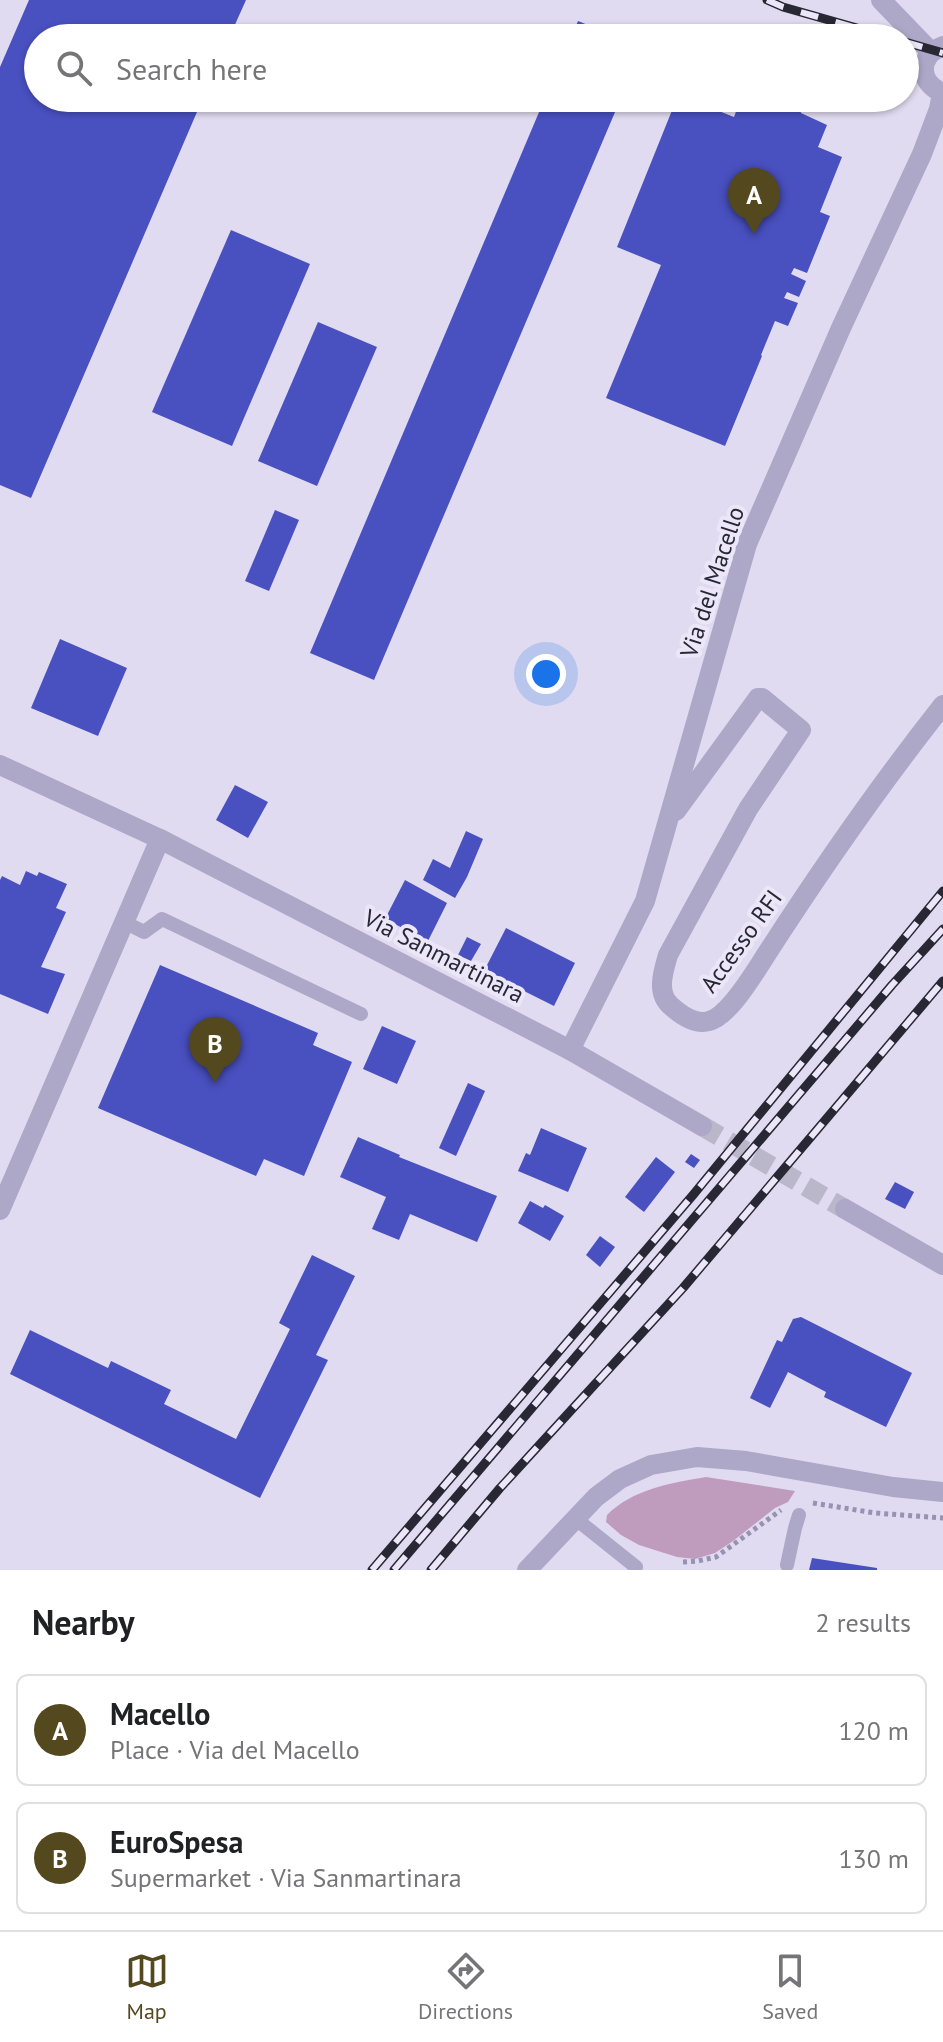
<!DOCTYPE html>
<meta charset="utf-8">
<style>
body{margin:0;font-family:"PT Sans",sans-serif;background:#f6f6f6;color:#202124}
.you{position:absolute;left:546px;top:674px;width:28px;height:28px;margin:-20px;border:6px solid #fff;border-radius:50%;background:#1a73e8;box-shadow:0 0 0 12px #1a73e833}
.badge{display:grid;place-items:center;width:52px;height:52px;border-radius:50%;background:#54481f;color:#fff;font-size:26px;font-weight:700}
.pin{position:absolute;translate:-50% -66px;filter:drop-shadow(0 2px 4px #0008)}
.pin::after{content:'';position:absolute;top:42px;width:28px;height:24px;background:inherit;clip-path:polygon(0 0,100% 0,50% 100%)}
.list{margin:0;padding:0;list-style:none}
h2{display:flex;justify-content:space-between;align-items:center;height:104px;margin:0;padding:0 32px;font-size:34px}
h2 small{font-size:26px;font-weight:400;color:#757577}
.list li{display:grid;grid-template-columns:52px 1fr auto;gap:24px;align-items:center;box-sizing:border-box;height:112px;margin:0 16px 16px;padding:0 16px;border:2px solid #e0e0e0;border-radius:12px}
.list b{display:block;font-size:30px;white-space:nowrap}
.list p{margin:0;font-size:26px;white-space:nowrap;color:#757577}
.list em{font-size:26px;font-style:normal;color:#757577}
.icon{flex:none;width:44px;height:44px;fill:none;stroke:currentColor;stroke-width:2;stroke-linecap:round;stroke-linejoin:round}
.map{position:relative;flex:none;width:943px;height:1570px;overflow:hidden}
.search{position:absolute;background:#fff;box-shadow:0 2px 6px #0004;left:24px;right:24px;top:24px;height:88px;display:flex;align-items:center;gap:20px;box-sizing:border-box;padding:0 28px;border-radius:44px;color:#757577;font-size:30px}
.sheet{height:360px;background:#fff}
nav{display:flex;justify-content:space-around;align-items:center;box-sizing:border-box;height:112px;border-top:2px solid #e0e0e0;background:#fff;font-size:22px;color:#757577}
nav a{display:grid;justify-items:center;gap:4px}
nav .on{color:#54481f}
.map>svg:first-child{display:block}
</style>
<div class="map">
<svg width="943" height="1570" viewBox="0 0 943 1570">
<rect width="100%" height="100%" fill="#e0dbf0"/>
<path fill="#bf9cbd" d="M706,1477L795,1491L788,1502L775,1508L733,1541L715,1553L695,1559L677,1557L639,1545L621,1535L606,1522L607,1515C633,1489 671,1483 706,1477Z"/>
<g fill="#4950c0">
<polygon points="29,0 246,0 229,38 38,38 38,98 203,98 31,498 0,485 0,67"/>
<polygon points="578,21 620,38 571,38"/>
<polygon points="545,98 621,98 374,680 310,653"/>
<polygon points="677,98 686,98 734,117 741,98 760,98 771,103 774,98 789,98 796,102 800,108 801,113 827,125 818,147 842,157 820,212 830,216 807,273 794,268 791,274 806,281 799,297 787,292 784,298 798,303 788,326 775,321 761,355 762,356 725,446 606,398 661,265 617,247"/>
<polygon points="231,230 310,264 232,446 152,412"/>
<polygon points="318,322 377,347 317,486 258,461"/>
<polygon points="275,510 299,520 269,591 245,581"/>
<polygon points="60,639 127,668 98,736 31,708"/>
<polygon points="235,785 268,802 248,838 216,820"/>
<polygon points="466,831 483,839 467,877 455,898 423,880 433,859 450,868"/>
<polygon points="26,871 37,876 39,872 67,884 56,908 66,912 41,967 65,974 48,1014 0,994 0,880 2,876 20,885"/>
<polygon points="405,880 447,903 428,941 385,919"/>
<polygon points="506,928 575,963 554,1006 484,971"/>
<polygon points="467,937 481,944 471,961 458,955"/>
<polygon points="160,965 318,1033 313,1045 352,1062 304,1176 264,1159 256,1176 98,1108"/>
<polygon points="382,1026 416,1041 397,1084 363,1069"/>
<polygon points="468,1083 485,1091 456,1156 439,1148"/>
<polygon points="541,1128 587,1148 568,1192 518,1171 526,1153 530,1155"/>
<polygon points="358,1137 400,1155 399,1157 497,1196 477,1242 410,1214 399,1240 372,1229 386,1197 340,1177"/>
<polygon points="691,1154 700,1160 694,1168 685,1162"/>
<polygon points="656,1157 675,1172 644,1212 625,1197"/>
<polygon points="895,1182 914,1192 905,1209 885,1199"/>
<polygon points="530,1201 543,1208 545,1205 564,1216 550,1241 518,1223"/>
<polygon points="600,1236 615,1247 600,1267 586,1255"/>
<polygon points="312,1255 355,1276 316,1355 328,1360 260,1498 10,1374 30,1330 108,1368 111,1361 171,1390 164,1404 236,1439 290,1329 279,1323"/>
<polygon points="801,1317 912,1373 886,1427 824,1397 826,1392 788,1372 770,1408 750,1398 777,1340 782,1342 793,1319"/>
<polygon points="812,1558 877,1568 877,1570 809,1570"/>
</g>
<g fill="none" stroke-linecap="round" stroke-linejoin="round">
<polyline stroke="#bbb7cb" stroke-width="20" stroke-dasharray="20 10" stroke-linecap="butt" points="702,1126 845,1209"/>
<g stroke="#9692b3" stroke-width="5" stroke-dasharray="4 4" stroke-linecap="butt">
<polyline points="813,1503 875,1513 943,1518"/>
<polyline points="683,1562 698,1561 716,1557 781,1510"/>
</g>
<g stroke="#ada7c8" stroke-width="14">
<polyline points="124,922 144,932 162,919 361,1014"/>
<polyline points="576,1519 636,1567"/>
<polyline points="787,1565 795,1528 799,1515"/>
</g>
<g stroke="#ada7c8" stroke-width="20">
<polyline points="881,0 931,52"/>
<path d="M943,46C917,56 918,83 943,93"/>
<polyline points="0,765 160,839 570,1050 702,1126"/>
<path d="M676,811L758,698H762L801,730L748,809L668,955C663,972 656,993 671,1006C681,1015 695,1025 709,1021C729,1016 753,975 764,958C820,871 879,786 943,705"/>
<polyline points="570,1050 645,901 747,544 841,328 922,154 939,109 942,93"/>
<polyline points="845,1209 943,1265"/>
<polyline points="0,1210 160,839"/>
<polyline points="527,1570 596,1497 620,1479 651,1465 697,1457 746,1461 893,1487 943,1492"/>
</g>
<g stroke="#282835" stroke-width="9">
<g id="rail">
<polyline points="767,0 783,7 892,38"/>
<polyline points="905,42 943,53"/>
<polyline points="372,1570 693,1195 943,891"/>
<polyline points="394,1570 892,985 943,929"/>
<polyline points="431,1570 500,1488 683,1288 943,981"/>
</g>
</g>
<use href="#rail" stroke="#ebe7f8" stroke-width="6" stroke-dasharray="18" stroke-linecap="butt"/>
</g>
<g text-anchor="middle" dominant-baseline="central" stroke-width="8" stroke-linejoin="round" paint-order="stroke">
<g font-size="24" fill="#282835" stroke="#ebe7f8">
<text transform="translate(712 582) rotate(-72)">Via del Macello</text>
<text transform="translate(741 941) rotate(-54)">Accesso RFI</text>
<text transform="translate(444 956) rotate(27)">Via Sanmartinara</text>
</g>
</g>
</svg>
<div class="you"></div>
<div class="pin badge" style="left:754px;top:234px">A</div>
<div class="pin badge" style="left:215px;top:1083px">B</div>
<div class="search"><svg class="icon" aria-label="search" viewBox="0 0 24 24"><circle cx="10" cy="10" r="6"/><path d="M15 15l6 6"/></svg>Search here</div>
</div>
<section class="sheet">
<h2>Nearby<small>2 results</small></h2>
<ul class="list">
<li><span class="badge">A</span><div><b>Macello</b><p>Place · Via del Macello</p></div><em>120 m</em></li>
<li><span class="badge">B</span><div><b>EuroSpesa</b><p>Supermarket · Via Sanmartinara</p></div><em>130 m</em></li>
</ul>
</section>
<nav>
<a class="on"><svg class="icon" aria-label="map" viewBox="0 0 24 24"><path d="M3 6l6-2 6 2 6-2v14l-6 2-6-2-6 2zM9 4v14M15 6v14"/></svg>Map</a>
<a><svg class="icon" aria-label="directions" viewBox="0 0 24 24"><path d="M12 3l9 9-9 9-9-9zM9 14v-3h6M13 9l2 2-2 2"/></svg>Directions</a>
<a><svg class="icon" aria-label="saved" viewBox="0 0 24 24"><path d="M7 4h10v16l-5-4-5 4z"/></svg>Saved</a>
</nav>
